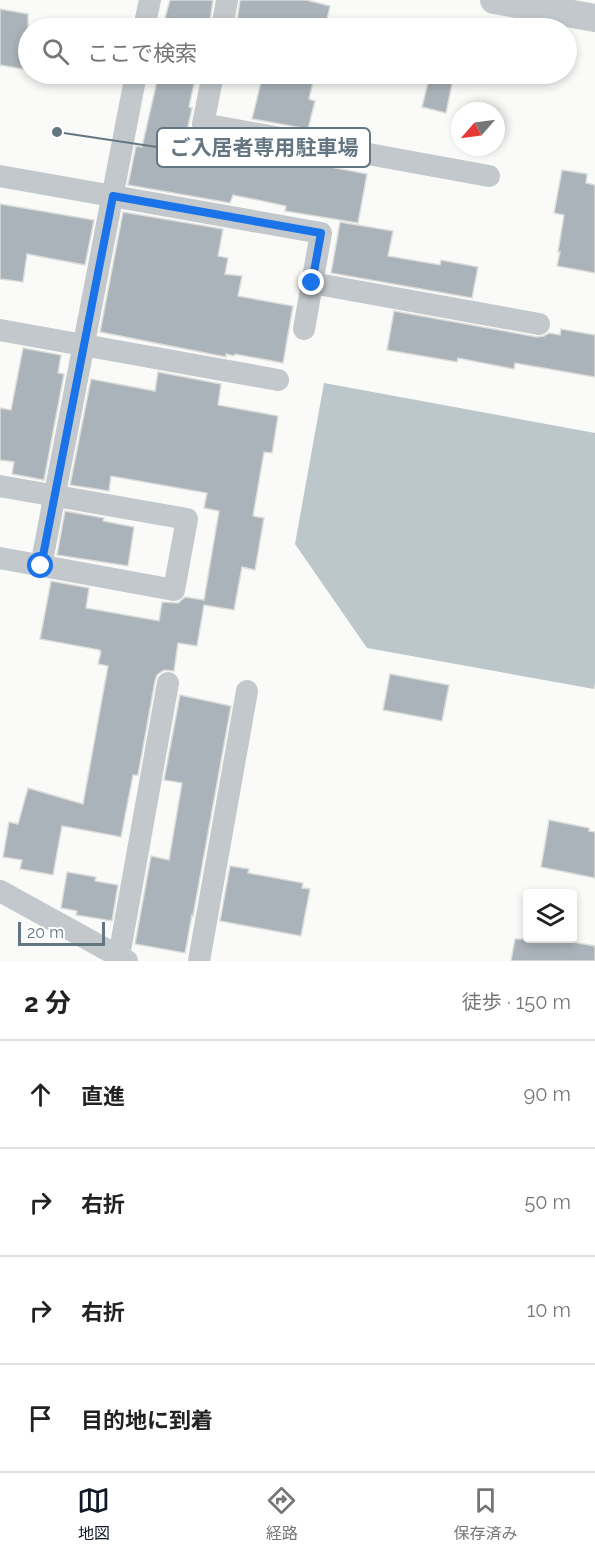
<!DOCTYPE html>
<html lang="ja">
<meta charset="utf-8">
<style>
body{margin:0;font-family:Raleway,"Noto Sans JP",sans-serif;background:#f6f6f6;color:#222}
.controls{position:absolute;right:18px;bottom:18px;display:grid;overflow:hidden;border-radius:6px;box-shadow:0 3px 9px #0003}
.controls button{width:54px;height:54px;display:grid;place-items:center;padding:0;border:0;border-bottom:2px solid #e0e0e0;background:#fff;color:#222;font:30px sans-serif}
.compass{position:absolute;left:451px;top:102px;width:54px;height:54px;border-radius:50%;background:#fff;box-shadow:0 3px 9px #0003;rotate:242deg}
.scale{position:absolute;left:18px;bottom:15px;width:87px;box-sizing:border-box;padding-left:6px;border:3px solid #657683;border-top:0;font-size:16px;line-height:21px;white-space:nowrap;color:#657683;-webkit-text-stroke:4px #fff;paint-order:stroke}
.stop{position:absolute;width:18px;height:18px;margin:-14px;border:4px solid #1a73e8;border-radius:50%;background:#fff}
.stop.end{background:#1a73e8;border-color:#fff;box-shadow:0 2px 6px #0008}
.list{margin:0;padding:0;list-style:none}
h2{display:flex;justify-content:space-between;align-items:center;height:78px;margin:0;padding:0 24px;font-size:26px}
h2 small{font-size:20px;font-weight:400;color:#767676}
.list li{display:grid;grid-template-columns:39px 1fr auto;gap:18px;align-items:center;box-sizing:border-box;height:108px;padding:0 24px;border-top:2px solid #e0e0e0}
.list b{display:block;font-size:22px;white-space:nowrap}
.list em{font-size:20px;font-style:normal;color:#767676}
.icon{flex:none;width:33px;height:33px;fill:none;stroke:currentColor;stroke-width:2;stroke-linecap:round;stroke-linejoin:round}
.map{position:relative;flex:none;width:595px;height:961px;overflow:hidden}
.search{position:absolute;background:#fff;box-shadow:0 3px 9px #0003;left:18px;right:18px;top:18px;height:66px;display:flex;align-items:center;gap:15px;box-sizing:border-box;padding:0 21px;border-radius:33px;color:#767676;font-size:22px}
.sheet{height:510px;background:#fff}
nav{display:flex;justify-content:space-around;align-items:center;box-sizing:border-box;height:84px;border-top:2px solid #e0e0e0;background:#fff;font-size:16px;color:#767676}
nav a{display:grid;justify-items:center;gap:3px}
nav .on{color:#111827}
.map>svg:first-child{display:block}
</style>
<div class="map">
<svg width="595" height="961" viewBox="0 0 595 961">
<rect width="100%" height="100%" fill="#fafaf8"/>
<polygon fill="#bbc7cb" points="324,383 595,433 595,683 594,689 367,648 295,544"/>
<g fill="#aab3b9" stroke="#dcdcda" stroke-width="1.5">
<polygon points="170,0 213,0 209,28 176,28 163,25"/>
<polygon points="240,0 306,0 330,6 325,28 236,28"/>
<polygon points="0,9 28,14 28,70 0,65"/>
<polygon points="165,74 196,74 189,107 192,108 186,136 326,160 325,166 367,174 358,223 285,211 286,206 233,195 230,203 128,185 136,146 142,147 157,81 163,83"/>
<polygon points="263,74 315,74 309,99 315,101 308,129 252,119"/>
<polygon points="430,74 454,74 446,113 422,107"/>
<polygon points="562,170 587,174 586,183 595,185 595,273 557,266 560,252 558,252 564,215 554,213"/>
<polygon points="0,204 94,220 85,265 27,254 23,282 0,279"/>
<polygon points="123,212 223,229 218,256 228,258 225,274 242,276 238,296 293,306 283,363 235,354 234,356 226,354 226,357 100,332"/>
<polygon points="340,222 393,231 388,256 440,265 441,260 478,267 472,298 331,273"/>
<polygon points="394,311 537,337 544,336 549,333 560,335 561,329 595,335 595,377 515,363 514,369 458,358 457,362 387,350"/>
<polygon points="23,348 61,355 58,373 64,374 44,480 12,474 14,462 0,460 0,408 11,410"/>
<polygon points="158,372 221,384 218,405 278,416 272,453 264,452 253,516 264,518 255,570 242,567 234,610 204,605 197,646 178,643 174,671 164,670 157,675 155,681 138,775 133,775 121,837 62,826 53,875 20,869 22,860 3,857 9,822 18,824 28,788 83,804 108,666 98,664 101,652 100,652 100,650 40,639 51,581 89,588 86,608 159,621 162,602 178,603 185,597 204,600 219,511 204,508 207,493 111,476 109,491 70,485 91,379 155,391"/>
<polygon points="65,511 104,518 103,521 134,527 128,566 57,555"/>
<polygon points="390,674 449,685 442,721 383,710"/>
<polygon points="180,695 231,706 193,916 192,915 185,953 135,944 151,856 169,860 182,783 164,780"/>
<polygon points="549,820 589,828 589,831 595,832 595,878 541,867"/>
<polygon points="230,866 249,869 248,873 303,883 302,888 310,889 301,936 220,921"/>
<polygon points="67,872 96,877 95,881 118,885 112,921 76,915 77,911 61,908"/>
<polygon points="515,939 556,939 595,946 595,961 511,961"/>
</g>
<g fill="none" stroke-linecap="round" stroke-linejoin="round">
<g stroke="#c3c8cc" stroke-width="22">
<polyline points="144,28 150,0"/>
<polyline points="222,28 227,0"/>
<polyline points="213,74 203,124 489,176"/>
<polyline points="0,176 321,233 304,329"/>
<polyline points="312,283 539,324"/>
<polyline points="0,330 278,380"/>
<polyline points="0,486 187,519 174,590 0,558"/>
<polyline points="41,566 136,74"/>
<polyline points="0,891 127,961"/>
<polyline points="115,955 121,945 168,683"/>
<polyline points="199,961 247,691"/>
</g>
<polyline stroke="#c3c8cc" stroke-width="28" points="494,0 595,18"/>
</g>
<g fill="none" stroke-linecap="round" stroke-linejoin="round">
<polyline stroke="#1a73e8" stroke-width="8" points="41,566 113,196 321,233 312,283"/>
</g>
<path fill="none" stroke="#657683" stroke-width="2" d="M57 132L157 147"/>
<circle fill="#657683" stroke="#fff" stroke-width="2" cx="57" cy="132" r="6"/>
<rect fill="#fff" stroke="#657683" stroke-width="2" x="157" y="128" width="213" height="39" rx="6"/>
<g font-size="21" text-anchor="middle" font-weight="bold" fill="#657683">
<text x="264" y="155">ご入居者専用駐車場</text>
</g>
</svg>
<div class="controls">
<button><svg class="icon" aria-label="layers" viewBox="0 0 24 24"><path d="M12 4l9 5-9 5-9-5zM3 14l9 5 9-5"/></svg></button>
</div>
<svg class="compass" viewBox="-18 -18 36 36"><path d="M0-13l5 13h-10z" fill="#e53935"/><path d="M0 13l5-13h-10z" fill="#767676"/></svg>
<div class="scale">20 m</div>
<div class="stop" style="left:41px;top:566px"></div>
<div class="stop end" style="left:312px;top:283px"></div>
<div class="search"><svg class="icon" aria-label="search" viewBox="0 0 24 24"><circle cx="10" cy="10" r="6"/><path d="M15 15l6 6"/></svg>ここで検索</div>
</div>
<section class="sheet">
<h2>2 分<small>徒歩 · 150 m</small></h2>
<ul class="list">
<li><svg class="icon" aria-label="ahead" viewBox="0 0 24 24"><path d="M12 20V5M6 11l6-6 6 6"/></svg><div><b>直進</b></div><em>90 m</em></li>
<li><svg class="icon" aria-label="right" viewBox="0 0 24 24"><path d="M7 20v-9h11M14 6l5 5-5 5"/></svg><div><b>右折</b></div><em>50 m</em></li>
<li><svg class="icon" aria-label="right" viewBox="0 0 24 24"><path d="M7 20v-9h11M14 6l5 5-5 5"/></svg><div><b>右折</b></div><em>10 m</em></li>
<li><svg class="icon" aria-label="arrive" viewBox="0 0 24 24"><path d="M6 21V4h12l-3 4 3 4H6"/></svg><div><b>目的地に到着</b></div></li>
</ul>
</section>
<nav>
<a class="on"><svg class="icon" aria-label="map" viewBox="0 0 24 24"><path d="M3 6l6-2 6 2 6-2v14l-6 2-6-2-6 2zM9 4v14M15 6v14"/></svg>地図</a>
<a><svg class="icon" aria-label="directions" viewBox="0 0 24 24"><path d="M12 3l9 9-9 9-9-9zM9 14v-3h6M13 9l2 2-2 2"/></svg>経路</a>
<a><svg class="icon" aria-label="saved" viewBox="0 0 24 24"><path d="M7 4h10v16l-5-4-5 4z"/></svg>保存済み</a>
</nav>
